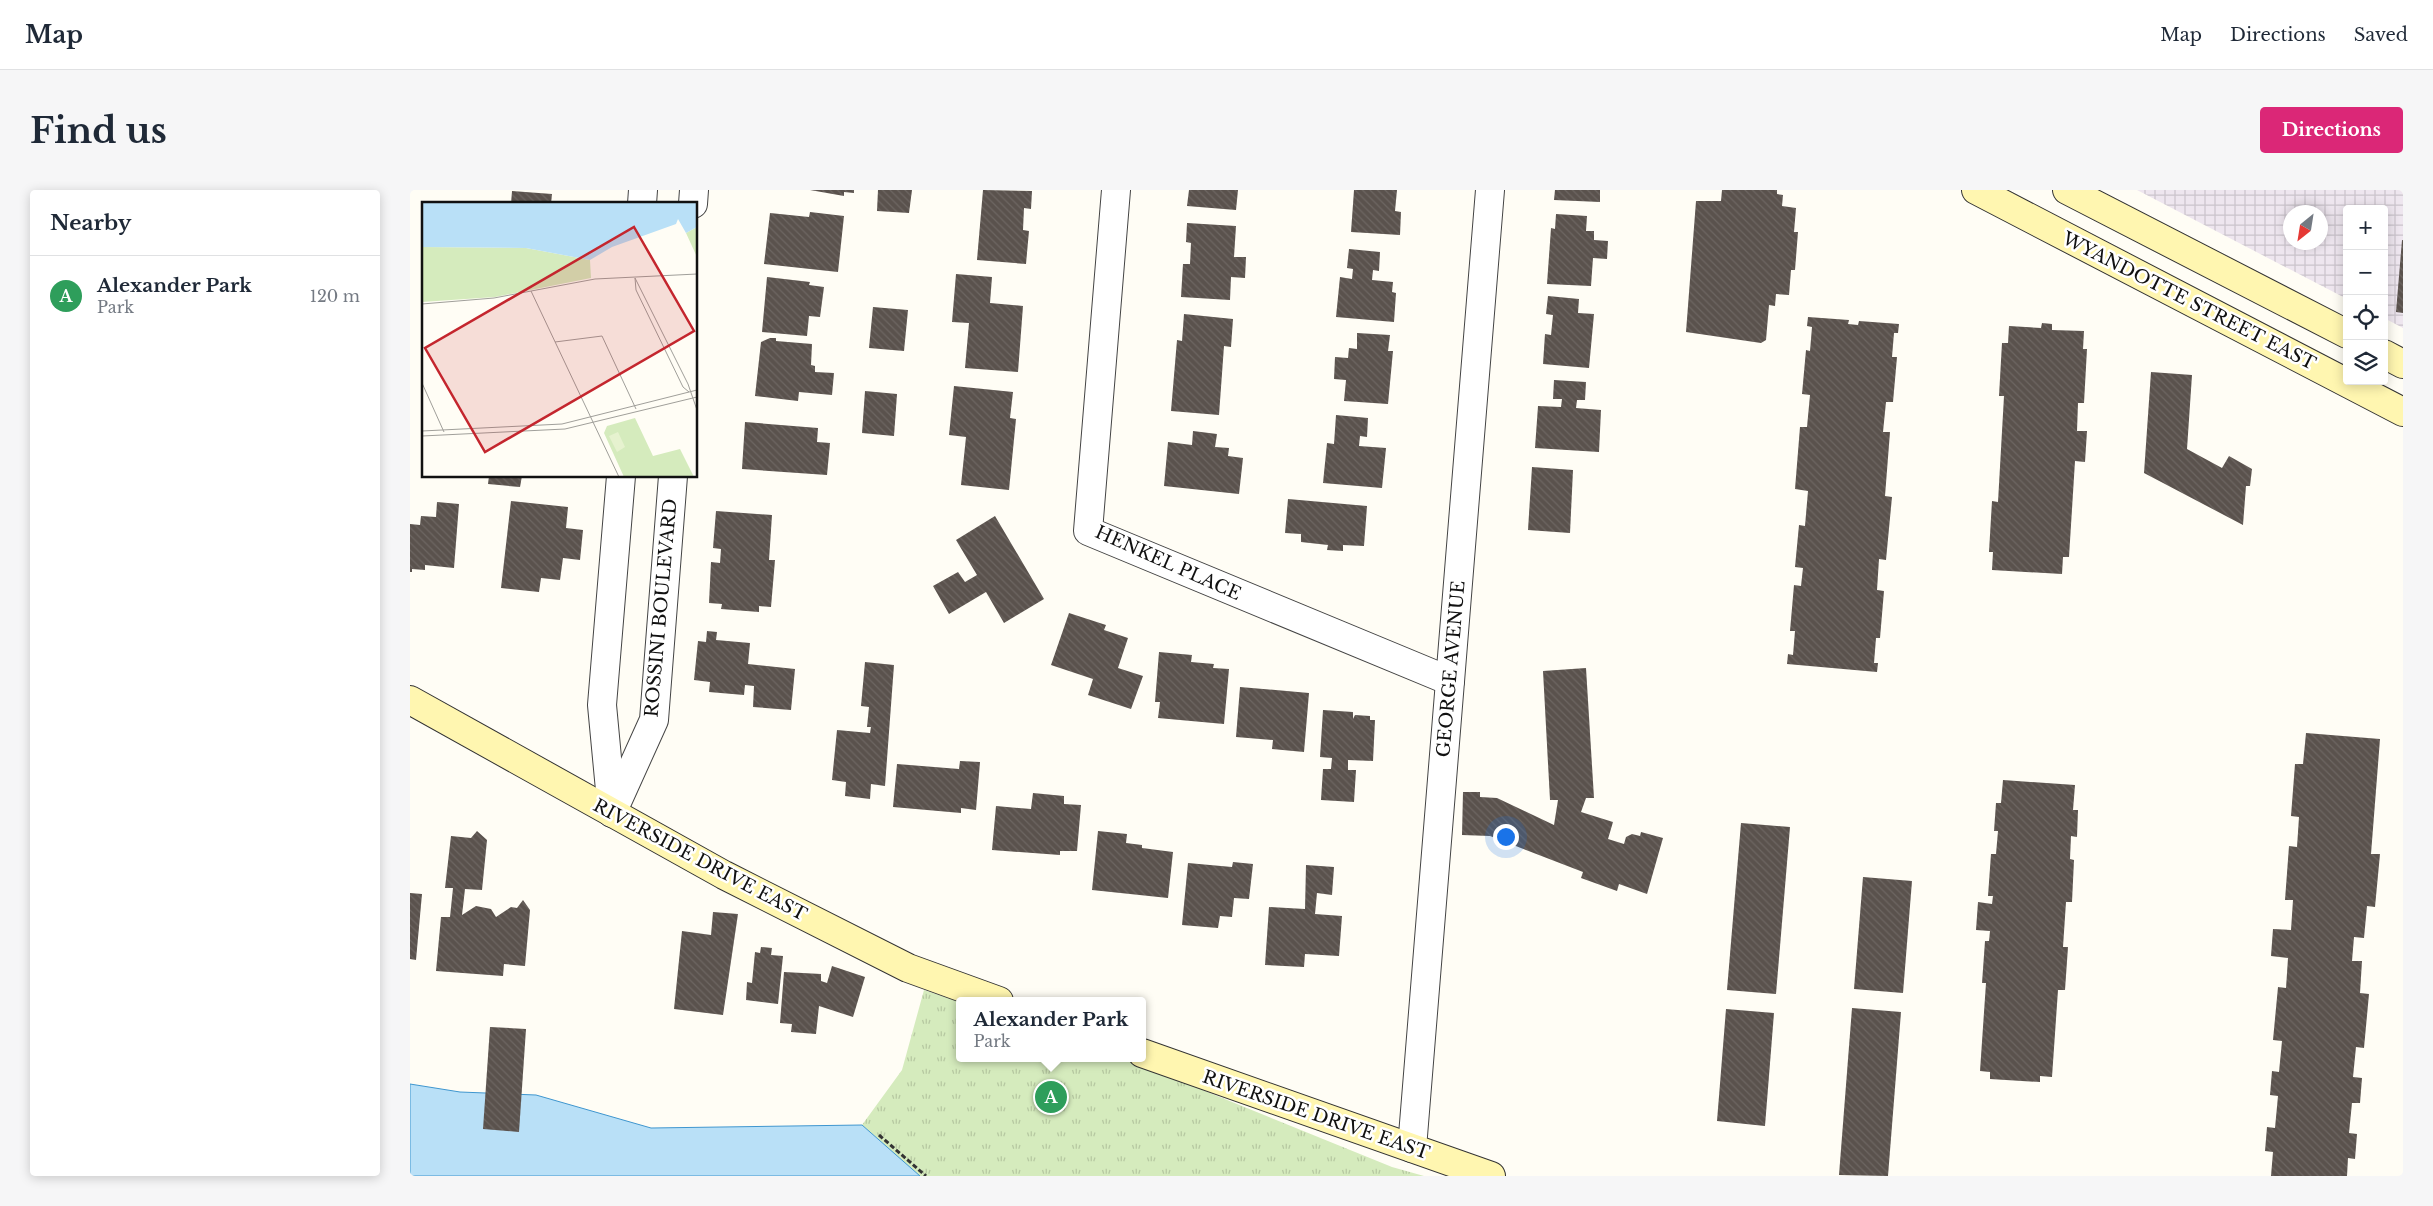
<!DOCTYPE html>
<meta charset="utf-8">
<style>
body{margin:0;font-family:"Libre Baskerville",serif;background:#f6f6f7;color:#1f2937}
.controls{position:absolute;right:15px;top:15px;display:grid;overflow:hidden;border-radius:5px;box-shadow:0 2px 12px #0003}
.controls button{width:45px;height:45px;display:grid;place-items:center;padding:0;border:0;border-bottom:1px solid #e0e1e3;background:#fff;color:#1f2937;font:25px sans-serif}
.compass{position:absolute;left:1873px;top:15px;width:45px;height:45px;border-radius:50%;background:#fff;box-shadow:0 2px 12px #0003;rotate:210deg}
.you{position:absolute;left:1095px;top:646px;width:18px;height:18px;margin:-12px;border:4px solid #fff;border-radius:50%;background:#1a73e8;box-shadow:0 0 0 8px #1a73e833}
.badge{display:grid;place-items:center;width:32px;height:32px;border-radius:50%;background:#db2777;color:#fff;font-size:16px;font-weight:700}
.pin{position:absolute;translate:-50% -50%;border:2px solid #fff;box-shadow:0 1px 5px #0006}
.popup{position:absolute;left:546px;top:807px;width:190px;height:65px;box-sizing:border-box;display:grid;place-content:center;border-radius:5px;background:#fff;filter:drop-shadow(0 1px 4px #0005);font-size:16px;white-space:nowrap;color:#747a83}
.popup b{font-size:19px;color:#1f2937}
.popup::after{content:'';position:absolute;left:50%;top:100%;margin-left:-10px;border:10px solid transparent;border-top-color:#fff}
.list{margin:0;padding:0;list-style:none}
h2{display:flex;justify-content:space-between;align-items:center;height:65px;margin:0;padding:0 20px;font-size:21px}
h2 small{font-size:16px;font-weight:400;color:#747a83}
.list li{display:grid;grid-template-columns:32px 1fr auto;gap:15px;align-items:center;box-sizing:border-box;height:80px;padding:0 20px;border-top:1px solid #e0e1e3}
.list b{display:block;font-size:19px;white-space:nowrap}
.list p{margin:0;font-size:16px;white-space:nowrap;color:#747a83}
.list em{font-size:16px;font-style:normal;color:#747a83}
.icon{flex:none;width:28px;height:28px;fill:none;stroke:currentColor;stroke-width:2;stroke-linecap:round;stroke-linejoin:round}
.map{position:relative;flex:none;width:1993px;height:986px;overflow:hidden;border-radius:5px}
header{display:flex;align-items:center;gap:30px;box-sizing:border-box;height:70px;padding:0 25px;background:#fff;border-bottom:1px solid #e0e1e3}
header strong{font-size:24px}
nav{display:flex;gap:28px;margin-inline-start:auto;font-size:18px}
.intro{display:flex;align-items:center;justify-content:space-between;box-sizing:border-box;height:120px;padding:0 30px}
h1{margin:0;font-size:35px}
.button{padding:12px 22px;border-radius:5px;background:#db2777;color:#fff;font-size:18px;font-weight:700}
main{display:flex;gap:30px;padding:0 30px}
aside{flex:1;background:#fff;border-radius:5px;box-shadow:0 2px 12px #0003}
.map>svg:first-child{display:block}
</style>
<header>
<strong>Map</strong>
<nav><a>Map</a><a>Directions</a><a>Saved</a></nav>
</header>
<div class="intro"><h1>Find us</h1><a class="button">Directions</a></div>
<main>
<aside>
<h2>Nearby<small></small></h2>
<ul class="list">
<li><span class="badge" style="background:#2e9e5b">A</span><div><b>Alexander Park</b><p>Park</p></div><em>120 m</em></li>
</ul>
</aside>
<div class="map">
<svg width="1993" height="986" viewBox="0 0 1993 986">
<defs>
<pattern id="industrial-grid" width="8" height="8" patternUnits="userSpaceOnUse" patternTransform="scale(1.25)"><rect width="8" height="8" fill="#eee6ef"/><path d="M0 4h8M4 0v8" fill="none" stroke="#cbc4cc"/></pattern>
<pattern id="park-tufts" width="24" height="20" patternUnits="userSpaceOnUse" patternTransform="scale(1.25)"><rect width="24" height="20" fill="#d5ebbd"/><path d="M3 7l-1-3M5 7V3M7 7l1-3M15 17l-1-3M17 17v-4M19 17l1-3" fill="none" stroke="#b6c8a1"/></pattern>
<pattern id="building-back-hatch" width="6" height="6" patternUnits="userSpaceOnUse" patternTransform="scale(1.25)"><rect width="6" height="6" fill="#5a524d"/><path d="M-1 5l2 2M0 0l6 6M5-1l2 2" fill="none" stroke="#6d6662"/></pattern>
</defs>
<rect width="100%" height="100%" fill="#fffdf5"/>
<path fill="url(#industrial-grid)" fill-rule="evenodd" d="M1727,0H1993V138L1974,128V19H1937V109ZM1880,22H1910V52H1880Z"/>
<polygon fill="url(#park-tufts)" points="514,800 550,812 550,868 714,868 982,977 1014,986 510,986 452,935 492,880"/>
<polygon fill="#b9e0f7" stroke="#3f96cf" points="0,894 50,902 126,905 241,938 452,935 510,986 0,986"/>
<g fill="url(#building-back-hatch)">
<polygon points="400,0 444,0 444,3 434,2 434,6"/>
<polygon points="468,0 502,0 499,23 467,21"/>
<polygon points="573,0 622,1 621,19 614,18 613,40 619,41 616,74 567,70"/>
<polygon points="779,0 828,0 826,20 777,16"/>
<polygon points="944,0 987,0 985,21 991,22 990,45 941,42"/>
<polygon points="1145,0 1190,0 1190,12 1144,10"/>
<polygon points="1312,0 1367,0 1367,4 1373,5 1372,16 1386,18 1384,42 1388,42 1385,80 1381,80 1379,105 1366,104 1365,116 1359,115 1356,150 1351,153 1276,142 1286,11 1311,11"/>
<polygon points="102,1 142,4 141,14 101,14"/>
<polygon points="400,22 434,26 428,82 354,74 360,23 399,27"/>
<polygon points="1146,24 1177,26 1176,41 1184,41 1184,50 1198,51 1197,69 1183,68 1181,96 1137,94 1141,38 1145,39"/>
<polygon points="777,33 826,36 824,67 836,67 835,88 821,87 820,110 771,107 773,74 780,74 781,53 776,52"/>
<polygon points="1992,50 1993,50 1993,123 1986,122"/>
<polygon points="939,59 970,62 969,81 963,80 962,90 983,92 982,102 986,103 984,132 926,127 930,87 942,89 943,79 937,78"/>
<polygon points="546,84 582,87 580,113 613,116 608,182 555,178 559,133 542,132"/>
<polygon points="357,87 400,92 399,95 414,97 410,127 399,126 397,146 352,142"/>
<polygon points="1138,106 1169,109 1168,123 1184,124 1179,178 1133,174 1135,144 1141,145 1143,125 1136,124"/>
<polygon points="463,117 498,120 494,161 459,158"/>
<polygon points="774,124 823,129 821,157 814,156 809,225 761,221 767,150 772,151"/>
<polygon points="1398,127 1439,130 1438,134 1448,135 1449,131 1489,134 1488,143 1484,143 1482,167 1487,167 1483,212 1476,212 1473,242 1480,242 1475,306 1482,307 1476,370 1469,369 1467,400 1474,401 1470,448 1466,448 1464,473 1468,473 1467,482 1377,474 1378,464 1383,465 1385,441 1380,441 1384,395 1391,396 1393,378 1385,377 1389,335 1395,336 1398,301 1385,299 1390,237 1397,237 1400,205 1392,204 1396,160 1400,161 1402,137 1397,136"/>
<polygon points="1632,133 1642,134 1642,140 1674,141 1673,159 1677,159 1674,213 1668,213 1667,241 1677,241 1675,272 1665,271 1659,367 1653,367 1652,384 1582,380 1583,362 1579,362 1582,311 1588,312 1594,206 1589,206 1592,153 1598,153 1599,136 1631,138"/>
<polygon points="947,143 980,145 978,161 983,161 978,214 934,211 936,190 924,189 925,167 938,168 939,158 947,159"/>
<polygon points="360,148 366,148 366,151 402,154 401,175 405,176 405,182 424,183 422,205 389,202 388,211 345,206 351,152"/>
<polygon points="1741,182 1782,185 1777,259 1812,278 1819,266 1842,279 1840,296 1836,296 1833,335 1734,283"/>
<polygon points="1144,190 1176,192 1175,210 1167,210 1166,218 1191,220 1189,262 1125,258 1128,216 1151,217 1152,209 1143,209"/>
<polygon points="544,196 603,202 600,228 606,229 599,300 551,295 556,247 539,245"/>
<polygon points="455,201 487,204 484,246 452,243"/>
<polygon points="926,225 958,228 957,247 950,246 949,256 976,258 972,298 913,293 917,253 924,254"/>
<polygon points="335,232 408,238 407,252 420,253 417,285 332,279"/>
<polygon points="783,241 807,244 805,257 819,258 818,266 833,268 829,304 754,296 758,252 782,255"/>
<polygon points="1122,277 1163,280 1160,343 1118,340"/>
<polygon points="79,286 112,286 110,297 78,294"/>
<polygon points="878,309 957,316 954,356 933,355 933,361 917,360 918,355 891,352 891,344 875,343"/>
<polygon points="101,311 158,317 156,338 173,340 170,370 153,368 150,390 131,388 129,402 91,398"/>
<polygon points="27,312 49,314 44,378 15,375 15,380 2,379 2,382 0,382 0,334 10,335 11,326 26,327"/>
<polygon points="306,321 362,325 359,370 365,370 361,417 349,416 349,422 311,419 312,414 299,413 301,372 310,373 311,359 303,358"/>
<polygon points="585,326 634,409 594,433 576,402 539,424 523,396 548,382 555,392 567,385 546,350"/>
<polygon points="659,423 696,435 694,440 718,448 708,478 733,486 721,519 678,505 683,489 641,475"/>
<polygon points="297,441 307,442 306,450 340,453 338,474 385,479 381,520 343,517 344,496 335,495 334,505 299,502 300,492 284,490 288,451 296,452"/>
<polygon points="749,462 782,465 781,472 804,474 803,478 819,479 814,534 748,528 750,512 745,512"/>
<polygon points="455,472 484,475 475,596 461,594 460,609 435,606 436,592 422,590 427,540 460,543 461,537 457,537 459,517 451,516"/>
<polygon points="1176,478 1184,608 1176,608 1171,622 1203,632 1198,649 1214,654 1216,647 1222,644 1230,646 1231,642 1253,648 1237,704 1209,694 1207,701 1171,688 1173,682 1080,646 1052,645 1053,602 1070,602 1070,607 1087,608 1144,635 1148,610 1140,610 1133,481"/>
<polygon points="830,497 899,503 894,562 862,559 863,550 826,547"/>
<polygon points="913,520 943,522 943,529 945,525 960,526 960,530 965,530 963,571 938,570 938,580 946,580 944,612 911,610 913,579 921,579 922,568 910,567"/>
<polygon points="1896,543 1970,549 1961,664 1970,664 1965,717 1957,716 1954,748 1944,747 1942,771 1952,771 1950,803 1959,804 1954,858 1946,857 1943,887 1952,888 1950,913 1942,913 1939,943 1947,944 1945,969 1938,968 1937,986 1861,986 1863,962 1855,961 1857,937 1865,938 1868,906 1860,905 1862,881 1869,882 1872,851 1863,850 1868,797 1876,798 1878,768 1861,766 1863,739 1881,740 1883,710 1875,710 1879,656 1887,657 1889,627 1881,626 1885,574 1893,574"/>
<polygon points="550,571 570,572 566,620 551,618 551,623 483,617 487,574 549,579"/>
<polygon points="1593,590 1665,595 1663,620 1668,620 1667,647 1661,646 1660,669 1664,670 1662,712 1656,712 1653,757 1658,757 1655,800 1648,800 1642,887 1630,886 1630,892 1580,889 1580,882 1570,881 1576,793 1572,793 1575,751 1579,751 1580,741 1566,740 1568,712 1582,714 1583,706 1578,706 1581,664 1586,664 1588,641 1584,641 1586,613 1591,613"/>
<polygon points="623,603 654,606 654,614 671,615 667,661 650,661 650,665 582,660 586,616 621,619"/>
<polygon points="1331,633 1380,637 1366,804 1317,800"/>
<polygon points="67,641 77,650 72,700 55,699 52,725 66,716 81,719 86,727 101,717 107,718 113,710 120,720 115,776 94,774 93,786 26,781 31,727 40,727 43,698 35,698 41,646 61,648"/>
<polygon points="688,641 717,644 716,653 732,655 732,658 763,662 758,708 682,700"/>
<polygon points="823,672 843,674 839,709 824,708 822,727 810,726 808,738 772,735 778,673 822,677"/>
<polygon points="896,675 924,677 922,705 907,703 905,724 932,726 929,766 895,764 894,777 855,775 859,717 895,719"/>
<polygon points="1453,687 1502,691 1493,803 1444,799"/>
<polygon points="0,703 12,704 6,770 0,769"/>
<polygon points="303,722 328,724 313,825 264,819 272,741 301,745"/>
<polygon points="351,757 362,758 361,765 373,766 368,814 336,810 337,792 342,793 345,762 350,763"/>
<polygon points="422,776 455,787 443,827 409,816 406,844 381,842 382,834 370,833 374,782 411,784 411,791 417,793"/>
<polygon points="1442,818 1491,822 1478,986 1429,985"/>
<polygon points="1316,819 1364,823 1355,936 1307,931"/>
<polygon points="80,837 116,839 109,942 73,939"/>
</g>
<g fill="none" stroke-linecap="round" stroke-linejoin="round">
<g stroke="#444" stroke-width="30">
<g id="street">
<polyline points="706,0 678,341 1040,491"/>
<polyline points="232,14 233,0"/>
<polyline points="283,14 284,0"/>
<polyline points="202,621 192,515 211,286"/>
<polyline points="202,623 244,530 263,286"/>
<polyline points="1002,958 1080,0"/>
</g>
</g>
<g stroke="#333" stroke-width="30">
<g id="secondary">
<polyline points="1566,0 1993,222"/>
<polyline points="1657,0 1937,144"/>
<polyline points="1974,164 1993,174"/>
<polyline points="0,510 314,685 498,778 589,811"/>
<polyline points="732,863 1081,986"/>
</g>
</g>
<polyline stroke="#333" stroke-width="3" stroke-dasharray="5 2.5" stroke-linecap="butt" points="469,945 516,986"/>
<use href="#street" stroke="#fff" stroke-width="28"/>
<use href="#secondary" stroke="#fff6b0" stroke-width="28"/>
</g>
<g text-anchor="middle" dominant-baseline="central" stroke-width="5" stroke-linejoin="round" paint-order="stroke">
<g font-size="18" fill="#111" stroke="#fff">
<text transform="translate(1779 111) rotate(27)">WYANDOTTE STREET EAST</text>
<text transform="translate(758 373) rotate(24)">HENKEL PLACE</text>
<text transform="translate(251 418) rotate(-85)">ROSSINI BOULEVARD</text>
<text transform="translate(1041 479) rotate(-85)">GEORGE AVENUE</text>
<text transform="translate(290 670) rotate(28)">RIVERSIDE DRIVE EAST</text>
<text transform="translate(906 925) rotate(19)">RIVERSIDE DRIVE EAST</text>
</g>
</g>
<g transform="translate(12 12)">
<rect width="275" height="275" fill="#fffdf5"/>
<path d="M275,25V55L264,31ZM0,45L104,46L168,58L169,76L73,95L0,100ZM213,216L231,254L258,247L272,275H202L182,231L185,224Z" fill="#d5ebbd"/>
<path d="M196,230L203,245L195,250L187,234Z" fill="#e6f2cf"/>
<path d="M0,0H275V25L264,31L256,17L254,22L190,45L168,58L104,46L0,45Z" fill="#b9e0f7"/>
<path fill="none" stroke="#a09f9a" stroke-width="1" d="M213,76L266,182L275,208M213,76L214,88L261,185L267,190M109,89L197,275M0,102L72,96L173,77L275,72M133,140L180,134L214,207M0,181L22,230M0,229L140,222L275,188M0,234L143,227L275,195"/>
<path fill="#c4262e" fill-opacity="0.15" stroke="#c4262e" stroke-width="2.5" d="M212,25L272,129L63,250L3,146Z"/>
<rect width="275" height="275" fill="none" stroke="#111" stroke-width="2.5"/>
</g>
</svg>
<div class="controls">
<button>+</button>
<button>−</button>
<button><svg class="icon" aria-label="locate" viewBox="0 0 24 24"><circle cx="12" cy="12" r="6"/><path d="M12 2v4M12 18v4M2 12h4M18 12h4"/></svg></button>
<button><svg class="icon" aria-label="layers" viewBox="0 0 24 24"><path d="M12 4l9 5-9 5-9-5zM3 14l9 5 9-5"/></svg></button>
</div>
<svg class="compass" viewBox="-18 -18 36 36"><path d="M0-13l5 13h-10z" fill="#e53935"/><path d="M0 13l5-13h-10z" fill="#747a83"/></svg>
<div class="you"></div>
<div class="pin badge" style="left:641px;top:907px;background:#2e9e5b">A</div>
<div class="popup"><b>Alexander Park</b>Park</div>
</div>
</main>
